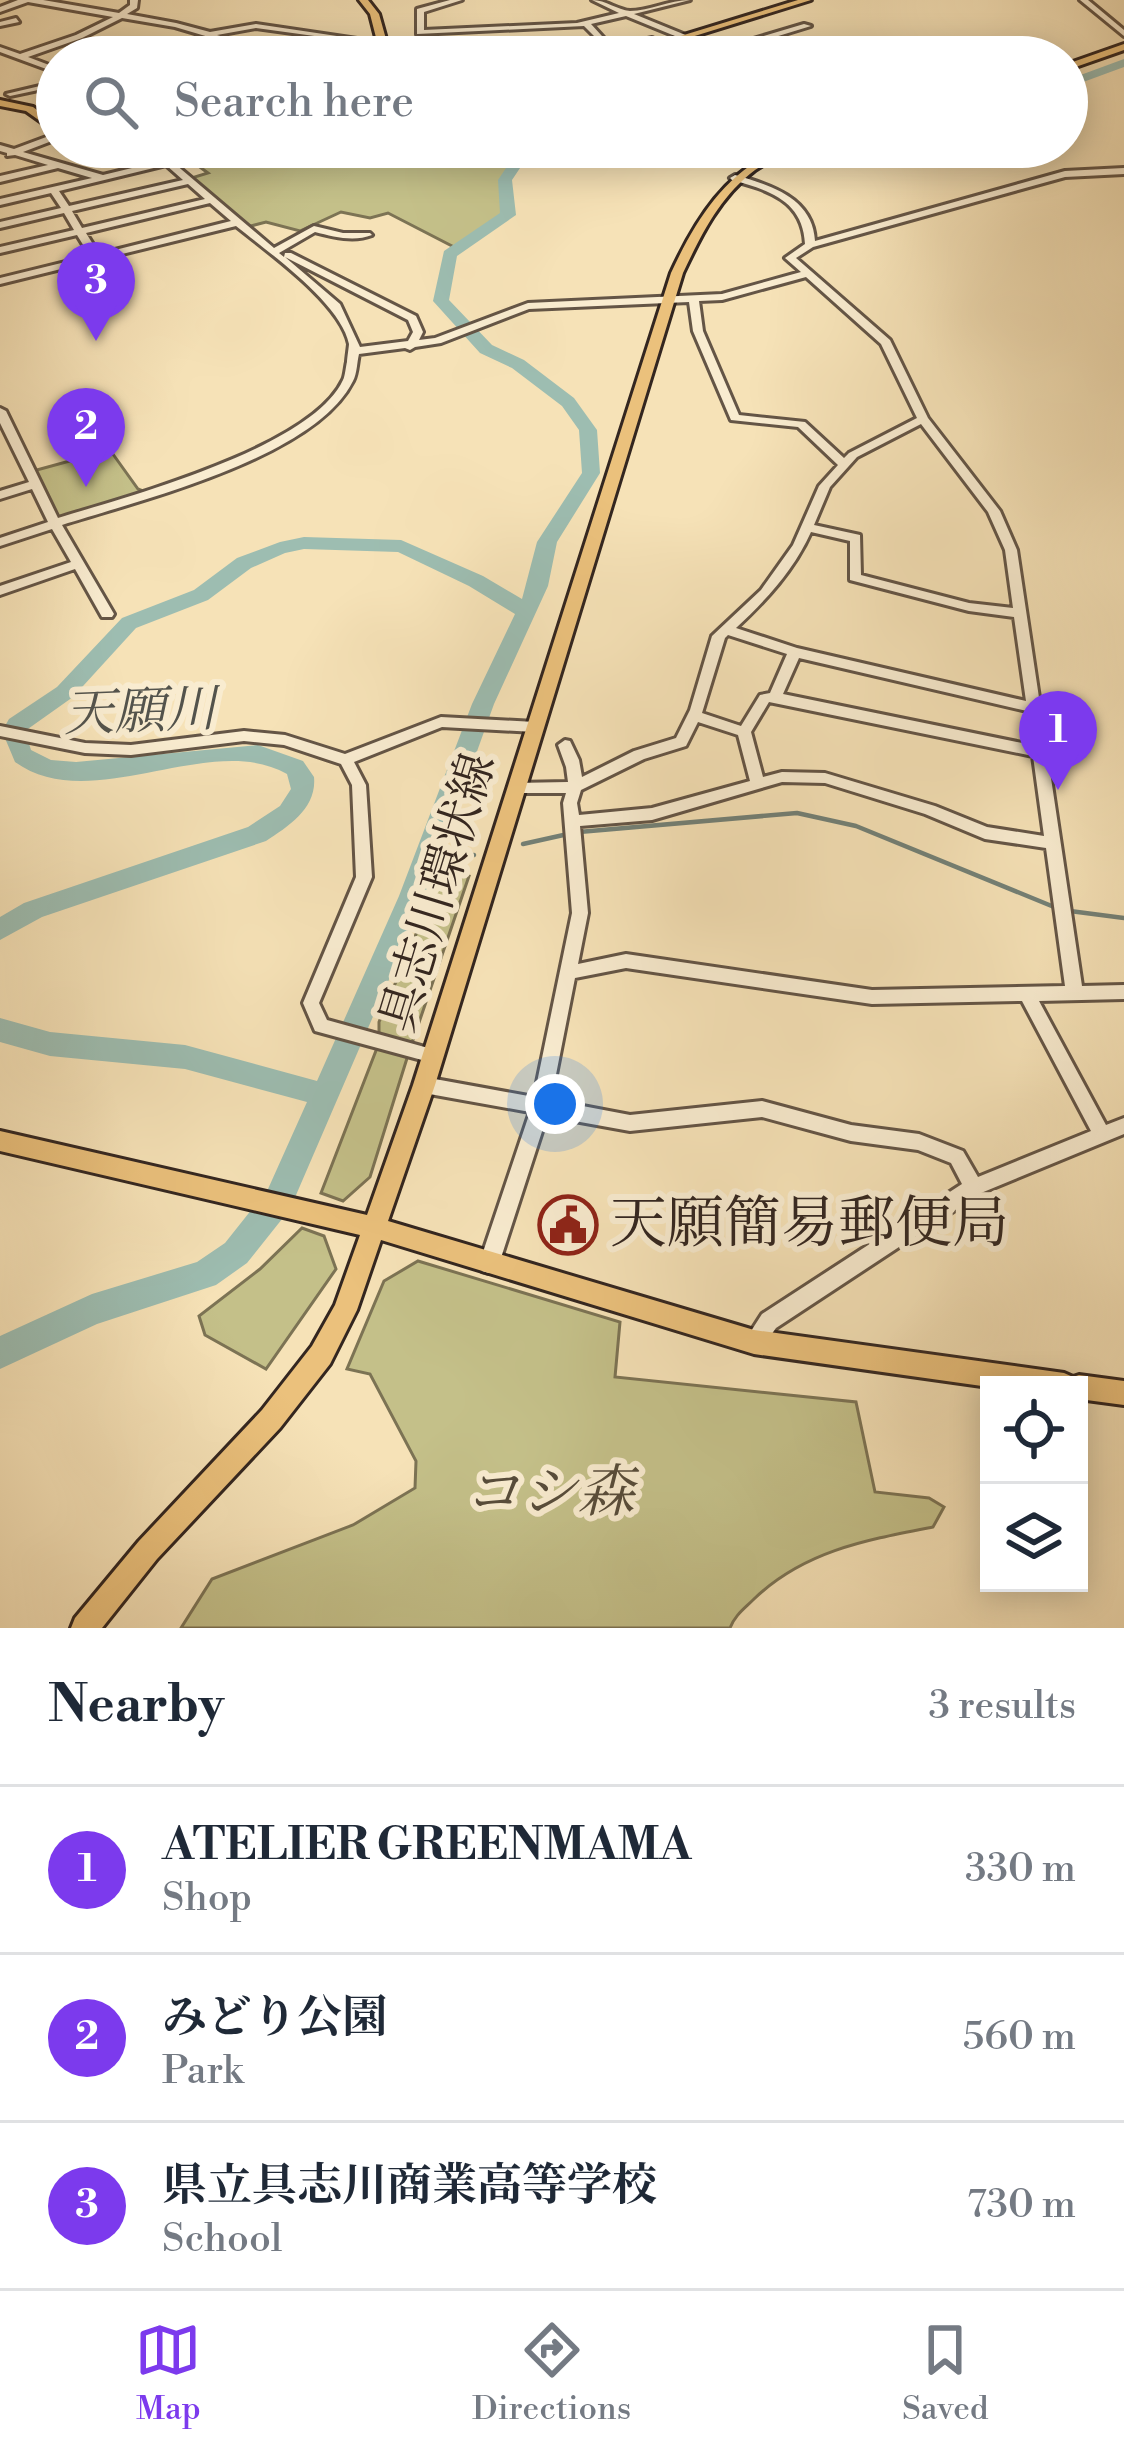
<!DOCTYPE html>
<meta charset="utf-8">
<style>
body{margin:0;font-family:"Libre Bodoni","Noto Serif JP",serif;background:#f2f2f3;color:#1f2937}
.controls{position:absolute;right:36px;bottom:36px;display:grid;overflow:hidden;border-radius:0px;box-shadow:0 6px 30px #0003}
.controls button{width:108px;height:108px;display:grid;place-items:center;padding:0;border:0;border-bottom:3px solid #e0e1e3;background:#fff;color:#1f2937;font:60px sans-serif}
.you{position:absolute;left:555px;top:1104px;width:42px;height:42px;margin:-30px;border:9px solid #fff;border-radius:50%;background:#1a73e8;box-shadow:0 0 0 18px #1a73e833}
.badge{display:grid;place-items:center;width:78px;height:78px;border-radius:50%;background:#7c3aed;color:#fff;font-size:39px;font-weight:700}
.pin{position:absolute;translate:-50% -99px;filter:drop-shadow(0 3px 6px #0008)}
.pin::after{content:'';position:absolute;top:63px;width:42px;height:36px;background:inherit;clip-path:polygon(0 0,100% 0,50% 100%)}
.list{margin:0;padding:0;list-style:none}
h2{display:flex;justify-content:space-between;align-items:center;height:156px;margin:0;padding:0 48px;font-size:51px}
h2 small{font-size:39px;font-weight:400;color:#747a83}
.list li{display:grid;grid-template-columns:78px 1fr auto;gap:36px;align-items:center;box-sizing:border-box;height:168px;padding:0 48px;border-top:3px solid #e0e1e3}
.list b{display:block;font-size:45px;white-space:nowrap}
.list p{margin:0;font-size:39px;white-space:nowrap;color:#747a83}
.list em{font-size:39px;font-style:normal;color:#747a83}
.icon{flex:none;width:66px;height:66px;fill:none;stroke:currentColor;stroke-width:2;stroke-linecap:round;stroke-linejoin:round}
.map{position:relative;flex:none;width:1124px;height:1628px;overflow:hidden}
.search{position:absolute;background:#fff;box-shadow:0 6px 30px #0003;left:36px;right:36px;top:36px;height:132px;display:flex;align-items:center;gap:30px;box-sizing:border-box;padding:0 42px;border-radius:66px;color:#747a83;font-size:45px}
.sheet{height:660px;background:#fff}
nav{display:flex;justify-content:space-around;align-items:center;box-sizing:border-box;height:168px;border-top:3px solid #e0e1e3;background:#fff;font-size:33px;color:#747a83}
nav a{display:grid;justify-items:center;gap:6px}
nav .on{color:#7c3aed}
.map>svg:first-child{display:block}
</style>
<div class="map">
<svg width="1124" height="1628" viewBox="0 0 1124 1628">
<rect width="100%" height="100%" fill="#f6e2b7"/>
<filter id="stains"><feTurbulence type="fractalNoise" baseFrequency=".00167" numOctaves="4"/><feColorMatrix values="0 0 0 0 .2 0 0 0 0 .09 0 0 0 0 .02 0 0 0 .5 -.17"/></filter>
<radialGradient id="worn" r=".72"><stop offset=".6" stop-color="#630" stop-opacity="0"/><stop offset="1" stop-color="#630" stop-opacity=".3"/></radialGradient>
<g fill="#c4c089" stroke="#7c7354" stroke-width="3">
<polygon points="207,147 517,147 520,152 504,186 508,215 456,248 388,213 370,218 341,212 300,231 266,222 247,227 188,179 208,173 197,165 210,154 204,152"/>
<polygon points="110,450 138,489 148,493 55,524 33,471"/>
<polygon points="443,870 469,876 412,1043 379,1035 379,1022"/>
<polygon points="377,1048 408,1055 370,1177 343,1201 321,1193"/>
<polygon points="302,1228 324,1236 336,1269 266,1369 205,1335 199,1316 260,1269"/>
<path d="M418,1261L620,1322L615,1377L856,1402L875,1492L929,1498L944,1507L933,1527C866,1540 804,1551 754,1599C744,1609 735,1615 730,1628H181L212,1579L353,1525L415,1488L416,1461L370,1374L347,1369L384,1281Z"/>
</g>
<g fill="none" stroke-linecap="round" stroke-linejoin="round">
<g stroke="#738177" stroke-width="4.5">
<polyline points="579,832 797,813 856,826 1059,909"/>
<polyline points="523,844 568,834"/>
<polyline points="424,866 474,855"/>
<polyline points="1070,911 1124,918"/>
</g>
<g fill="#9dbdb1" fill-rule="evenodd">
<polygon points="1124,59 1124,67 1067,88 1067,80"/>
<path d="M510,147H524L526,159L512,180L516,215L457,256L449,300L492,345L524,360L574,398L597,430L600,473L557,542L548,586L494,704L425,896L290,1209L247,1263L216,1285L97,1324L0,1369V1336L92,1294L197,1262L225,1243L268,1189L307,1102L185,1069L50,1056L0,1042V1018L50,1032L185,1045L317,1081L399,896L472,704L515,614L469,586L398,552L304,549L285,553L251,568L208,600L136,628L73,697L25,731L31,750L51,760L76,762L258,745L303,761L314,777C317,808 289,826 266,841L42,917L0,940V917L24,903L248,827L280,806L291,789L287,774C211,730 91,817 15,762L2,731L9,719L57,687L122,618L194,590L237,558L280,542L304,537L401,540L483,576L522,599L537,542L582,473L579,430L562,406L512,368L480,353L433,301L444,251L500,213L498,180L512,159Z"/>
</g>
<g stroke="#645546" stroke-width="6">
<g id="minor">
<polygon points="18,0 43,0 119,13 130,5 130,0 138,0 137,8 127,14 176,23 210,32 256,24 384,43 380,45 256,28 217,35 288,57 276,57 175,27 122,18 82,38 28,57 57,68 57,73 0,52 0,47 20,54 76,35 113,17 28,2 0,12 0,7"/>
<path d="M450,0H462L424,12V30L577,23L619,13L592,0C606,0 617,10 630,11C650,11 669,0 690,0L634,14L720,49L804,24L811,26L719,54L626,16L591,24L612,47L652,38L656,40L655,42L610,52L584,26L417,34V9Z"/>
<polygon points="1080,0 1088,0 1124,30 1124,36"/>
<polygon points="16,18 19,22 0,26 0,22"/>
<polygon points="57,82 57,86 10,96 6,94"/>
<path d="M57,133V139L23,152L103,175L161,161L146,147H155L274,248L314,226L343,233H370L372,235C354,242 334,237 315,232L279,253L284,257L285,253H291L416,316L423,332L419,340L435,338L528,303L722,294L801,272L785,258L805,244C803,200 768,190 732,180L730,178L735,175C770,185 813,198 815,241L1065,171L1124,168V174L1065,177L813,247L796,258L890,340L928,418L1000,511L1017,550L1082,986L1124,985V999L1039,1001L1106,1125L1124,1118V1134L981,1193L776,1328L761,1349L754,1352L747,1349L744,1342L762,1314L962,1184L951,1163L918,1150L851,1141L762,1117L630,1131L547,1116L499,1264L496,1271L489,1273L482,1271L479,1264L530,1112L424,1093L418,1090L415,1085L418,1080L424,1077L534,1097L572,913L563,803L566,793H516L509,788L516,783L568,782L566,767L558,745L565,740L570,741L579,760L582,777L634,751L676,738L690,710L712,636L761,590L793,545L819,486L838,465L798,427L731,420L693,331L689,302L529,309L441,343L415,347L410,350L405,348L359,354C357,362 357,374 353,381C315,458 140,500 62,525L114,614L112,617H102L75,569L0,595V586L71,562L52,529L0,546V538L48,522L32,489L0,499V491L29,482L0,423V408L6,411L58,518C129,496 311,448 343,380C345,377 346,365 347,362C347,359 349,346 349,344C341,303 268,252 236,226L0,284V278L90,256L77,235L0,253V247L74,230L64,213L0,228V222L61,208L51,193L0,205V199L92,178L58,168L0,182V176L48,165L15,155L7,156V153L0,151V145L14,149ZM166,165L183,180L69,206L59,191ZM188,184L205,199L82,228L72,211ZM210,203L231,221L99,254L86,233ZM285,257L408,320L413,332L408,341L360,347L340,304ZM806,277L881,344L917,418L849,453L844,458L805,422L739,415L703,331L699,301L722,300ZM921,424L988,512L1005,550L1013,608L969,603L861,575L860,535L814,525L830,487L857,457ZM811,532L850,541V580L969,611L1014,617L1026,701L797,648L736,628C766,600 794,570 811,532ZM728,635L787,654L770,693L760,695L741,726L702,713L725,638ZM799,658L1027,711L1032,745L783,694ZM769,702L1033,756L1044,836L987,827L935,806L825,773L782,772L763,777L751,732ZM698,722L738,735L750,781L652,808L579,815L577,803L581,790L644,759L686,746ZM782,782L825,783L925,814L985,839L1046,848L1065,986L872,990L626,954L578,964L588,913L580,826L652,820ZM626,968L872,1004L1022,1001L1091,1131L978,1177L963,1151L919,1134L851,1125L762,1101L630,1115L551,1100L575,978Z"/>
<polygon points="441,717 535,722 542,727 535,732 442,727 354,762 366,785 372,877 319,1003 327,1020 439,1051 442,1056 439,1061 433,1063 315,1031 303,1003 356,877 352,785 341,764 284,745 244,741 131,755 85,753 0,736 0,726 85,743 131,745 244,731 285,735 345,754"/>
</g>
</g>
<g stroke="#332620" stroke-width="6">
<g id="major">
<polygon points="359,0 368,0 379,14 391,57 381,57 370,14"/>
<polygon points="798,0 811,0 627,57 612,57"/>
<polygon points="1124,44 1124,50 1067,70 1067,64"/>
<polygon points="0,100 33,107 57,125 57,133 26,111 0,106"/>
<path d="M783,147H797C784,155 768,161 755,170C720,196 701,235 683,273L435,1085L388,1221L754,1330L1064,1373L1073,1377L1079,1375L1124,1381V1405L1079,1399V1385L989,1387L754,1354L381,1240L357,1310L330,1364L280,1428L157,1559L102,1628H71L75,1618L139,1541L262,1410L312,1346L335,1305L360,1235L0,1151V1131L367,1215L413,1085L671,273C696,219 726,171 783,147Z"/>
</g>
</g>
<use href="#minor" fill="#f9ecd0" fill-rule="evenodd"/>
<use href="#major" fill="#ebc17c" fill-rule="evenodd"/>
</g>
<defs>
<g id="civic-ring" transform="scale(3)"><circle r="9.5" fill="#f9ecd0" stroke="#8f2418" stroke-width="1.5"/><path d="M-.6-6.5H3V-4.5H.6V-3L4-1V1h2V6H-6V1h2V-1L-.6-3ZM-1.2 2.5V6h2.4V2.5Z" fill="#8f2418"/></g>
</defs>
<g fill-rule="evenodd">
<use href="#civic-ring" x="568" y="1225"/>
</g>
<g text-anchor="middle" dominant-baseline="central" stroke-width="12" stroke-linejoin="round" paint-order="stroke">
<g font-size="48" fill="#332620" stroke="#f9ecd0">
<text transform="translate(439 893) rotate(-73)">具志川環状線</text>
</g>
<g font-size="51" font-style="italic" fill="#53534c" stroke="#f9ecd0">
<text transform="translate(140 713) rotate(-2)">天願川</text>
</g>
<g font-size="57" fill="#332620" stroke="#f9ecd0" text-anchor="start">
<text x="610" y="1225">天願簡易郵便局</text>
</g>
<g font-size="57" font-style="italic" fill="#574c3a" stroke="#f9ecd0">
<text x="549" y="1494">コシ森</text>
</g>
</g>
<rect width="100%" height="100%" filter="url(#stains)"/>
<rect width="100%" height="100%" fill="url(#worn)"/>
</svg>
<div class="controls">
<button><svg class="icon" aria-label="locate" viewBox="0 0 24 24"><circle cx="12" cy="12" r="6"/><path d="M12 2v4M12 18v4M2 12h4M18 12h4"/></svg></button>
<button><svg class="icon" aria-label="layers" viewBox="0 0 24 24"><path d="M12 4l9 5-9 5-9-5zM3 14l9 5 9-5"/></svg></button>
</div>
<div class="you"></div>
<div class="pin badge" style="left:1058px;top:790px">1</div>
<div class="pin badge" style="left:86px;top:487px">2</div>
<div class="pin badge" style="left:96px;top:341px">3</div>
<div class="search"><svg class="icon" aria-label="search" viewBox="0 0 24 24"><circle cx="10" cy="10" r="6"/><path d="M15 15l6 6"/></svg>Search here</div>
</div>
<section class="sheet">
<h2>Nearby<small>3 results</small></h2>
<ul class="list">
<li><span class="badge">1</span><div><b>ATELIER GREENMAMA</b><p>Shop</p></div><em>330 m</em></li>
<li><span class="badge">2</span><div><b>みどり公園</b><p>Park</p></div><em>560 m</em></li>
<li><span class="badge">3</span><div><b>県立具志川商業高等学校</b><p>School</p></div><em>730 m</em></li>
</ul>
</section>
<nav>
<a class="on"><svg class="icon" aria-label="map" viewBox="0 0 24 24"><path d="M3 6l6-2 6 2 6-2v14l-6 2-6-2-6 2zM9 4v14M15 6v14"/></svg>Map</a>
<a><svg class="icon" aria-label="directions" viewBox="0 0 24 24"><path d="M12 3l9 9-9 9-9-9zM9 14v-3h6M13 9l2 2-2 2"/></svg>Directions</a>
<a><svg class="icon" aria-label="saved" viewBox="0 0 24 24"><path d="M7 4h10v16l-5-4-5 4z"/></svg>Saved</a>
</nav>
